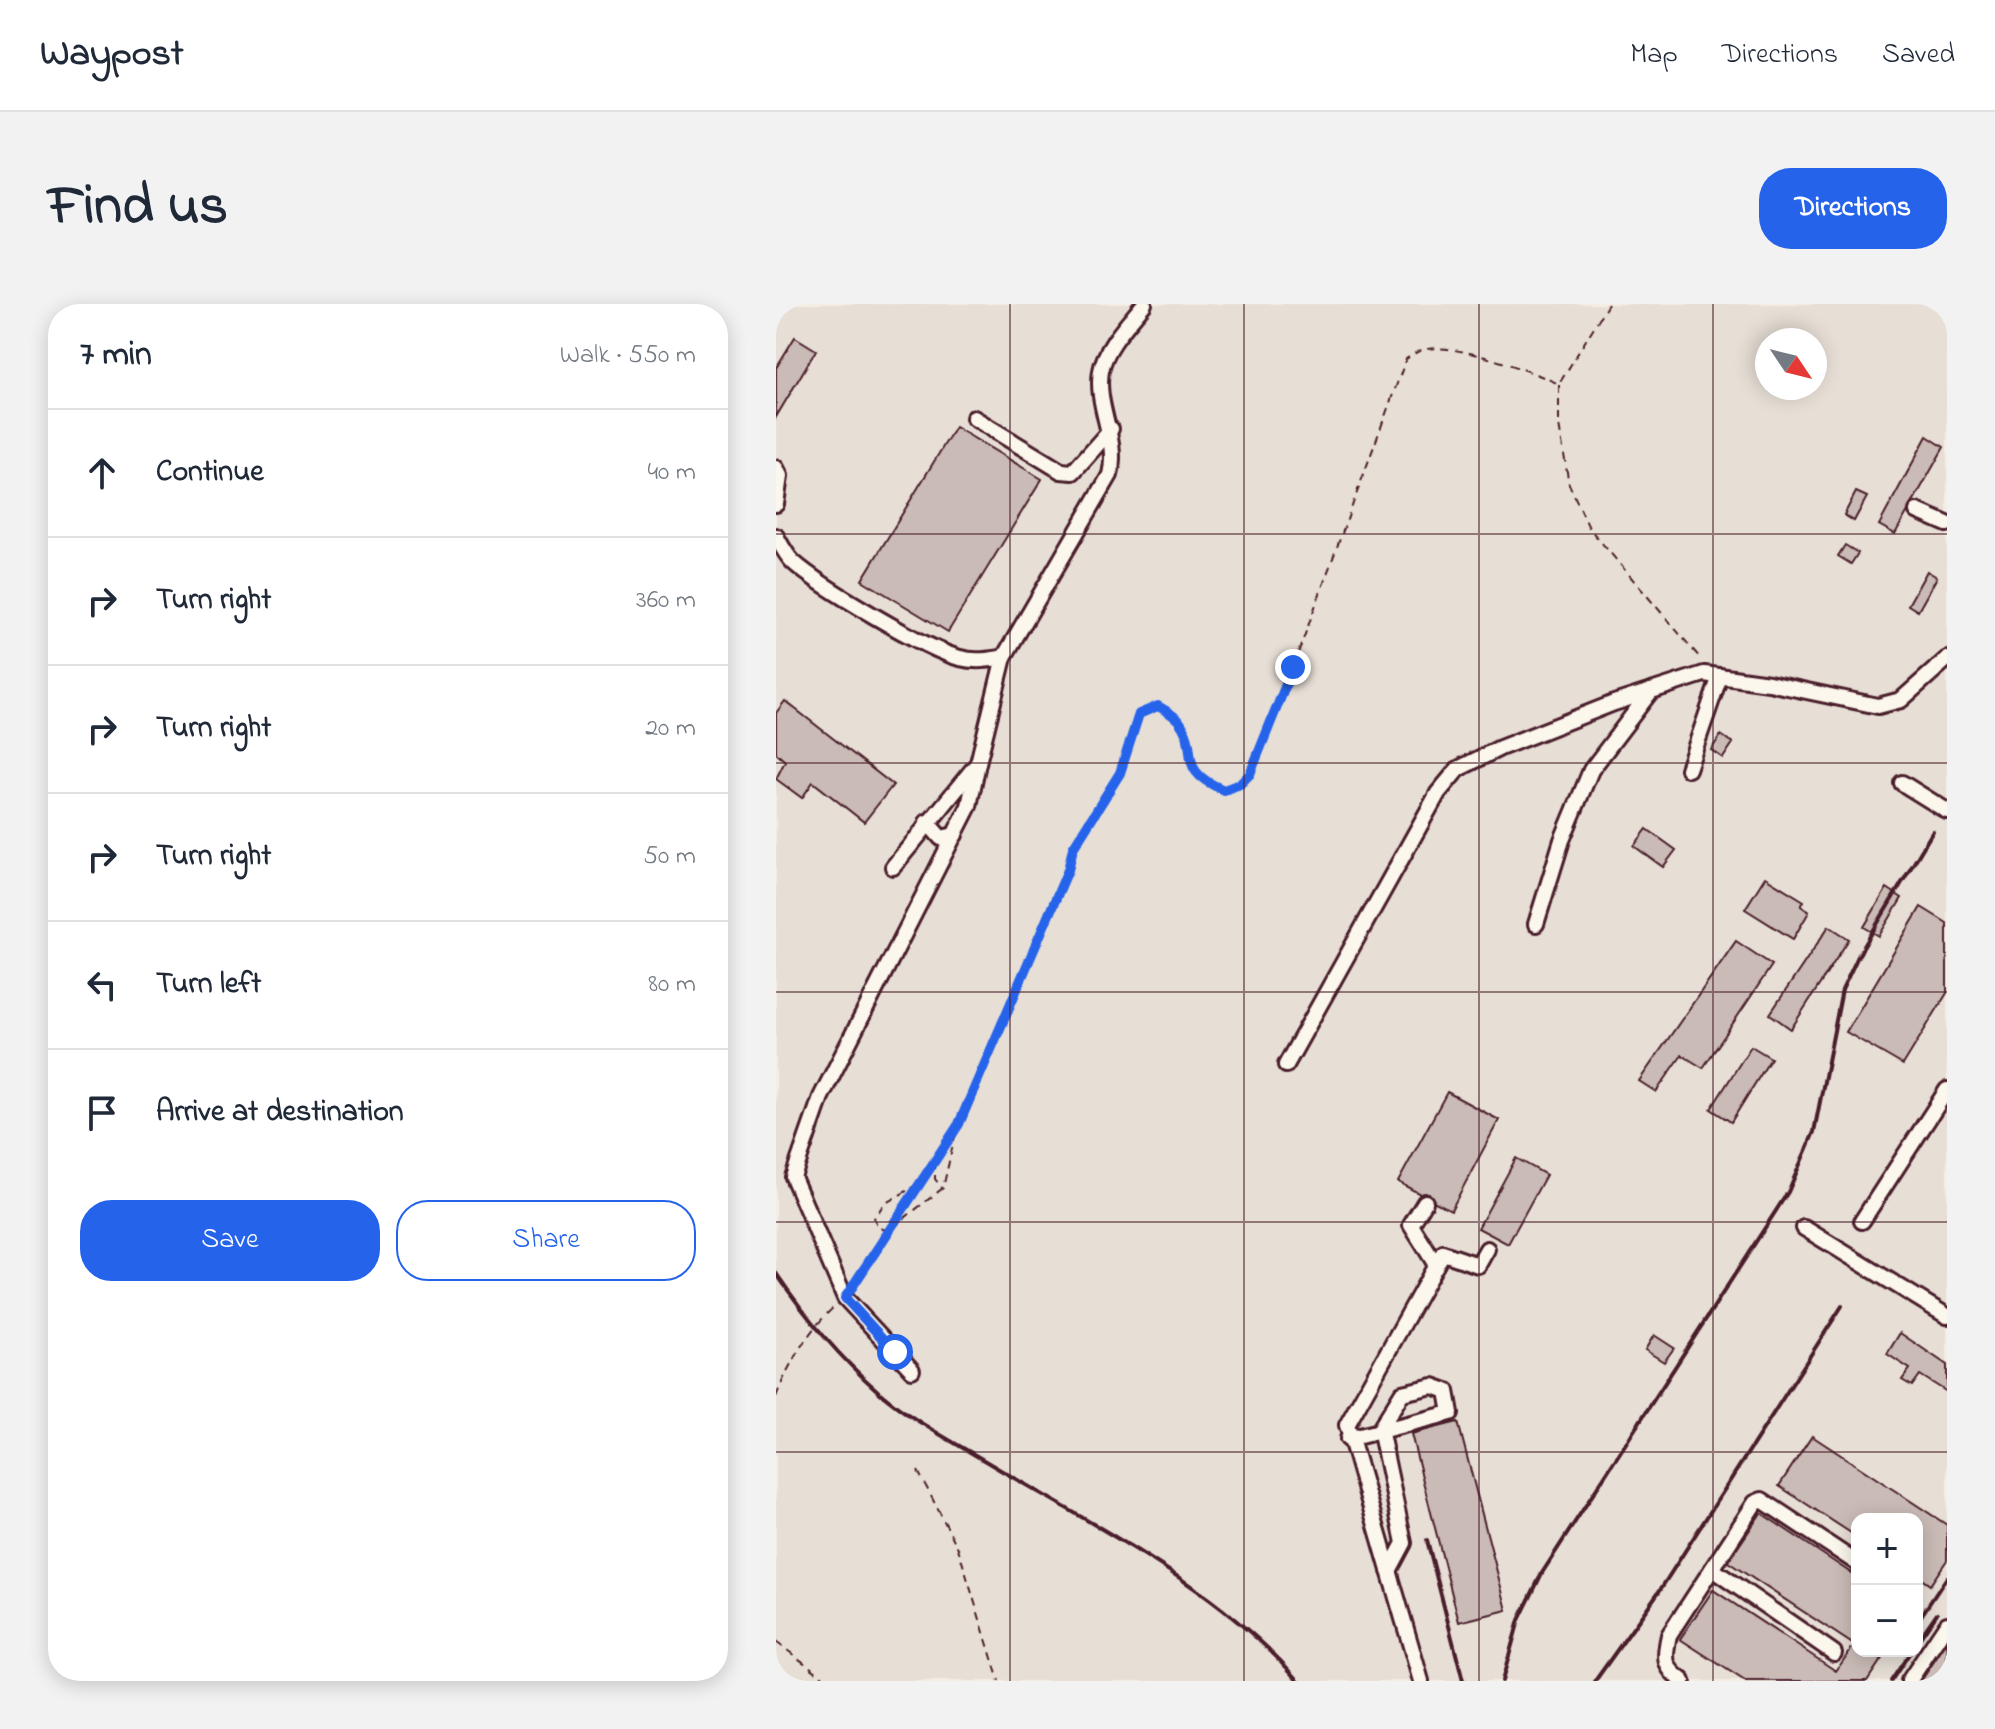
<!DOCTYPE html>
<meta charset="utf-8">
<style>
body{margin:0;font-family:"Indie Flower",sans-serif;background:#f2f2f3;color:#1f2937}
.controls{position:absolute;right:24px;bottom:24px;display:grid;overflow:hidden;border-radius:16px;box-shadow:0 4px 20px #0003}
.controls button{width:72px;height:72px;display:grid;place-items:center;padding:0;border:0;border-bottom:2px solid #e0e1e3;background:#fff;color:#1f2937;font:40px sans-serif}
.compass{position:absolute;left:979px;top:24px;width:72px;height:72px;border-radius:50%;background:#fff;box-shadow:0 4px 20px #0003;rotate:125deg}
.stop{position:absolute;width:24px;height:24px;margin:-18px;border:6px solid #2563eb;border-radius:50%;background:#fff}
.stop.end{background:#2563eb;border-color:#fff;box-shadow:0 2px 8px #0008}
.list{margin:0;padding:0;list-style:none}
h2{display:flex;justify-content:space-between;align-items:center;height:104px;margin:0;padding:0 32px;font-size:34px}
h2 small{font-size:26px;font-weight:400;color:#747a83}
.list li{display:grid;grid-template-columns:52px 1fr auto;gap:24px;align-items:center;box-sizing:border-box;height:128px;padding:0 32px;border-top:2px solid #e0e1e3}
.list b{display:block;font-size:30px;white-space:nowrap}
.list em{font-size:26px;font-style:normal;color:#747a83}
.actions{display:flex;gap:16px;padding:24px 32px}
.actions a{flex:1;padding:18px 0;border:2px solid #2563eb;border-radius:32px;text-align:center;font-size:28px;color:#2563eb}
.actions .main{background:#2563eb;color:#fff}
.icon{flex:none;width:44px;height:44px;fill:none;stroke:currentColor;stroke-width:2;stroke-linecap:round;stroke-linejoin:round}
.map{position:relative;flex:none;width:1171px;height:1377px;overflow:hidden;border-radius:32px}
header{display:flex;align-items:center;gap:48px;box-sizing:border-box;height:112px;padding:0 40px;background:#fff;border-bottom:2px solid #e0e1e3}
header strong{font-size:38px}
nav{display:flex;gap:44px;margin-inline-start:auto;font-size:28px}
.intro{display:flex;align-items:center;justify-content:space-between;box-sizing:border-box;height:192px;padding:0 48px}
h1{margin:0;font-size:56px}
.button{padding:20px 36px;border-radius:32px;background:#2563eb;color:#fff;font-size:28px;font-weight:700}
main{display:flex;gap:48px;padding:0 48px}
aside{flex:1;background:#fff;border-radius:32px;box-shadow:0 4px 20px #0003}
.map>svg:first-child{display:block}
</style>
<header>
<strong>Waypost</strong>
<nav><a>Map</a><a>Directions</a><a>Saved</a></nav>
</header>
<div class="intro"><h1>Find us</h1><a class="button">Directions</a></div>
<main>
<aside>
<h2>7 min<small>Walk · 550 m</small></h2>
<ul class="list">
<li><svg class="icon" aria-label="ahead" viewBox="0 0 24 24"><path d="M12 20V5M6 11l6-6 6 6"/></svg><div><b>Continue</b></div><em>40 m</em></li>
<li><svg class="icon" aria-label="right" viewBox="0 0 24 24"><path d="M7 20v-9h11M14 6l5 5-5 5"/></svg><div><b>Turn right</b></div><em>360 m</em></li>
<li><svg class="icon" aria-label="right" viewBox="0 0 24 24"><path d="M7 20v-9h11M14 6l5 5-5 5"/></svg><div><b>Turn right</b></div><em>20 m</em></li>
<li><svg class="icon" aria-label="right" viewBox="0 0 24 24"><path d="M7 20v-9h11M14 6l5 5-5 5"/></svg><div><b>Turn right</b></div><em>50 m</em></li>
<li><svg class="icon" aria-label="left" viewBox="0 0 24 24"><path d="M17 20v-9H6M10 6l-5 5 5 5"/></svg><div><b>Turn left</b></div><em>80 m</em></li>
<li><svg class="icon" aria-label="arrive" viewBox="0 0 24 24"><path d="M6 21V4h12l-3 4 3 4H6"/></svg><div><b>Arrive at destination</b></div></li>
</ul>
<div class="actions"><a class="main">Save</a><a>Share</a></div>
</aside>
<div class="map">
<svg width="1171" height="1377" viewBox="0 0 1171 1377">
<rect width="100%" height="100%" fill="#f4eee4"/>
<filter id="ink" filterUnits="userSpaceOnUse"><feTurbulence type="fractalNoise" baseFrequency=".0125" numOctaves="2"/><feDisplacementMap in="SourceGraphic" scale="16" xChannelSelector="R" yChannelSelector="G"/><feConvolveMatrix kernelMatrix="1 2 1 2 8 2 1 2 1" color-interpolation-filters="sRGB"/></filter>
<g filter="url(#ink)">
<path fill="#e7dfd6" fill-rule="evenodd" d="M0,0H1171V1377H0ZM991,36H1039V84H991ZM1081,1215H1141V1347H1081Z"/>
<g fill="#cabbb6" stroke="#4a1f2b" stroke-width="2">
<polygon points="19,33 40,46 0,113 0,64"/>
<polygon points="179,123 266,175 172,328 86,276"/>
<polygon points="1151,132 1168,143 1119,230 1103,221"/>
<polygon points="1080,188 1091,193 1078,217 1068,211"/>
<polygon points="1069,241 1082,249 1075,260 1062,252"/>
<polygon points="1151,267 1161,273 1142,307 1132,301"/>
<polygon points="9,397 117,481 88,518 37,478 26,494 0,475 9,457 0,449 0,409"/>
<polygon points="945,431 957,439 947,454 935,446"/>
<polygon points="871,525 900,546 887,563 858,542"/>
<polygon points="989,573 1028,597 1025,602 1033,608 1017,635 969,605"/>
<polygon points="1111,584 1126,594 1103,632 1088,623"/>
<polygon points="1145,603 1171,619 1171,689 1127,761 1070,728"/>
<polygon points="1053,622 1073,635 1015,725 994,710"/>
<polygon points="960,637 996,661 927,764 906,751 880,788 863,777"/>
<polygon points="975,742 995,754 955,818 935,805"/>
<polygon points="671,788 723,816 675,906 659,898 653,889 644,890 622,878"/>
<polygon points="740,854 770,871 732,940 702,924"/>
<polygon points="1124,1029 1171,1061 1171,1088 1144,1071 1136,1082 1126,1076 1134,1065 1111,1050"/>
<polygon points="878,1031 898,1044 888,1058 869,1046"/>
<polygon points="682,1118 731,1306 683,1318 635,1130"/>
<polygon points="1036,1132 1171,1221 1171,1256 1154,1281 1141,1272 1141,1215 1081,1215 1081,1233 1003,1182"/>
<polygon points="985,1209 1081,1273 1081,1347 1111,1347 1091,1377 969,1377 904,1335 937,1286 1060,1367 1078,1341 952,1258"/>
<polygon points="1171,1338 1171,1377 1145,1377"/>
</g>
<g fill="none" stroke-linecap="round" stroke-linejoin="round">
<g stroke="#4a1f2b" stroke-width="20">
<g id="minor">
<polyline points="198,114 285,167 297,168 335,125"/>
<polyline points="0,164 4,172 0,200"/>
<polyline points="1141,207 1171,220"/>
<path d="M0,232C5,241 10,251 17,258C44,282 151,346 184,354C199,358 213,356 228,353"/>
<polyline points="912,465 944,372"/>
<polyline points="1126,479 1171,507"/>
<polyline points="151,518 165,534 179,531"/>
<path d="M117,563L202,459L228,353L334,171C343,135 319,102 325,67C329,43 353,19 368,0"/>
<polyline points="760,620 786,536 815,466 875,387"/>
<polyline points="510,761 662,489 682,465 724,444 838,399 928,370 993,379 1102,402 1125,396 1171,355"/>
<polyline points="1086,917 1171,786"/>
<polyline points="1028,924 1171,1012"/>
<polyline points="660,961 667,949 702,961 711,945"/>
<polyline points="136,1066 69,994 17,873 45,793 193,502 202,459"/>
<polyline points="572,1135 675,1109 671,1087 657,1082 626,1089 604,1125 628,1239 613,1267"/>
<polyline points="936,1265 1058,1349"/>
<polyline points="645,1377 571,1121 660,961 635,921 649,898"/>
<path d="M907,1377C887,1364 888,1353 893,1331L979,1199L986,1196L1081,1259"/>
<polyline points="1133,1377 1171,1320"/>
</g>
</g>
<g stroke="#4a1f2b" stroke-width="2" stroke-dasharray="8 6" stroke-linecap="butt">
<polyline points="783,81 783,121 793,180 813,224 925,355"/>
<polyline points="159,857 159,875 166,884"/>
<polyline points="143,880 108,900 98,914 102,923 112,927 167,884 180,827"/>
<path d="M79,981L183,820L292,566L297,544L344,469L363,410L382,402C389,406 398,411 403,417C426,448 397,465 448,486L464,480L474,470L517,363L630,55C635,52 641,47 647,46C675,37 756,67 783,80L832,0"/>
<path d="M0,1093C13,1059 31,1028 58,1003"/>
<polyline points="142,1167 182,1244 223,1377"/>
<polyline points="0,1338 53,1377"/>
</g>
<use href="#minor" stroke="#fbf7ec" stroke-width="14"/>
<g stroke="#4a1f2b" stroke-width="4">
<path d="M0,969C29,1012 64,1054 103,1088C136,1117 178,1138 216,1161C322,1224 441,1283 523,1377"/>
<polyline points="651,1236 687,1377"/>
<polyline points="1141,1318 1171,1273"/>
<polyline points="1141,1338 1161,1309"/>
<polyline points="726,1377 743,1316 766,1269 1012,888 1038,828 1066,686 1082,652 1157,527"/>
<polyline points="819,1377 884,1286 1066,1002"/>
<polyline points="1115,1377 1135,1347"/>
</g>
</g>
</g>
<g fill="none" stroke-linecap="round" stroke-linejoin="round" filter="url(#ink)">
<path stroke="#2563eb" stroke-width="10" d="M119,1048L69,994L183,820L292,566L297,544L344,469L363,410L382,402C389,406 398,411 403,417C426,448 397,465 448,486L464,480L474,470L517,363"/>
</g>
<path fill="none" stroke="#4a1f2b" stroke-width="2" stroke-opacity="0.55" d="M234,0V1377M468,0V1377M703,0V1377M937,0V1377M0,230H1171M0,459H1171M0,688H1171M0,918H1171M0,1148H1171"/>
</svg>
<div class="controls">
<button>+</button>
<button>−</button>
</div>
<svg class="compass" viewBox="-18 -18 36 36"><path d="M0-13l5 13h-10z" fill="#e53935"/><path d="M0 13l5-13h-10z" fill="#747a83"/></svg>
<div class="stop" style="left:119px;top:1048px"></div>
<div class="stop end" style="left:517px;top:363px"></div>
</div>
</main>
